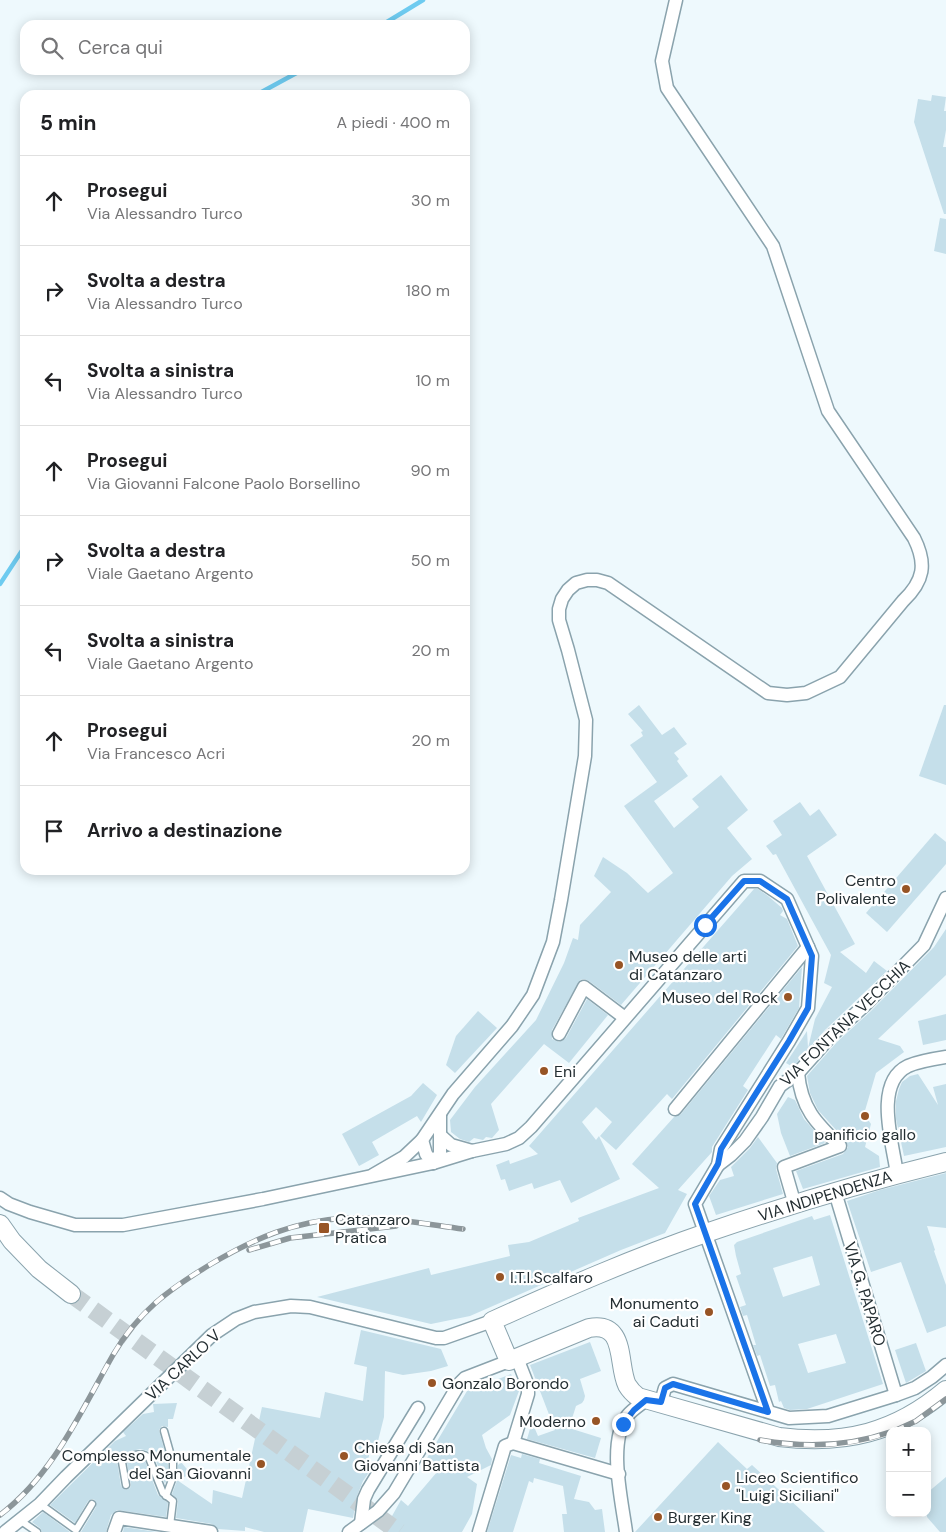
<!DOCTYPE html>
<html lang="it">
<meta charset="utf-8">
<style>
body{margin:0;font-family:"DM Sans",sans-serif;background:#f2f2f2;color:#202124}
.controls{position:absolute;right:15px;bottom:15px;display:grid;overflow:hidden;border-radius:10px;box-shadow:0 2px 12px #0003}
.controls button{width:45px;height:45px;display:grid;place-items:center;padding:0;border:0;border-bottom:1px solid #e0e0e0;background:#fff;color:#202124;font:25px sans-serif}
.stop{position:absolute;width:15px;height:15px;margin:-11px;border:4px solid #1a73e8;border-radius:50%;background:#fff}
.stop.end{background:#1a73e8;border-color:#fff;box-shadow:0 1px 5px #0008}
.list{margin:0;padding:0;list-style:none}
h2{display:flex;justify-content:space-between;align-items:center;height:65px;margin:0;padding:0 20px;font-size:21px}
h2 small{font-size:16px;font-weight:400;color:#757577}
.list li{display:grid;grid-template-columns:32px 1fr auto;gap:15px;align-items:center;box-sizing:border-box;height:90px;padding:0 20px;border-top:1px solid #e0e0e0}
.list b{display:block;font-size:19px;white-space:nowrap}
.list p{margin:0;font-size:16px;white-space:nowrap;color:#757577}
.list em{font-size:16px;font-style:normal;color:#757577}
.icon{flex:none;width:28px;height:28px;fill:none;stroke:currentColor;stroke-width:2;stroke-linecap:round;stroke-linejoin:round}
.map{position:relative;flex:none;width:946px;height:1532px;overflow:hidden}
.search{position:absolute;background:#fff;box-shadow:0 2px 12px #0003;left:20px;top:20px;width:450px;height:55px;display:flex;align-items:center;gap:12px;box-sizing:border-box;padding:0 18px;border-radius:15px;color:#757577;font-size:19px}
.panel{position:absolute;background:#fff;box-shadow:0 2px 12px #0003;left:20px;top:90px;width:450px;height:785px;border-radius:15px}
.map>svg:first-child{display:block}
</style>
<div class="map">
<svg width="946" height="1532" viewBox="0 0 946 1532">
<rect width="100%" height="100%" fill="#eef9fd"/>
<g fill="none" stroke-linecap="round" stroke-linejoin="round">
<g stroke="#6ecbf0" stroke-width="4.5">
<polyline points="382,25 423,0"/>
<polyline points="256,95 302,70"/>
<polyline points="0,584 25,546"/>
</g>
</g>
<g fill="#c5dfea" fill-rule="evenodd">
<polygon points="932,95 946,97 944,111 946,111 946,130 943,147 946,147 946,214 944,214 914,122 918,99 931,101"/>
<polygon points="940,218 946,219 946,254 934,251"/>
<polygon points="639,705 662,735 674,727 687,744 674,753 679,759 677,761 688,776 654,801 674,828 699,807 692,799 721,775 748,810 727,828 752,859 732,876 621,1005 589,981 584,979 580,980 552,1030 552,1039 559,1042 566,1038 587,999 608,1015 569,1063 544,1044 491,1104 499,1130 492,1138 486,1137 483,1140 474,1138 469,1142 460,1139 451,1132 450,1120 475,1087 536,1020 564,963 573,938 578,940 580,925 611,892 594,876 603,857 627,873 648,893 673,873 624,806 657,782 630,745 643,736 641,732 643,731 628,714"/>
<polygon points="944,705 946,705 946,785 919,776"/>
<polygon points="800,802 810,816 819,809 837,835 807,856 855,944 840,952 866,973 874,961 887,971 825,1030 793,1067 786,1063 807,1031 808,1048 815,1019 832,987 824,983 831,955 776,854 773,855 766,846 782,835 773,821"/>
<polygon points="935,833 946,842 946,864 887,932 866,913"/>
<polygon points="754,889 758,889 768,896 782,908 783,911 780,915 787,919 798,946 672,1099 667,1094 616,1150 600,1136 612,1122 596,1107 582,1122 596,1140 599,1136 620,1179 571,1203 560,1180 534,1189 532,1183 509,1191 505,1179 501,1180 496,1165 509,1160 510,1164 538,1154 529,1146"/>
<polygon points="946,929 946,975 878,1039 900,1046 904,1052 876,1073 864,1114 871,1124 865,1147 879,1156 880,1167 803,1189 796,1171 843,1154 848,1147 846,1141 818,1110 810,1093 807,1076 837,1042 871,1011 934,947"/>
<polygon points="802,967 799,1008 781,1039 776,1035 743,1086 748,1090 712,1147 712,1152 678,1190 687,1194 665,1233 621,1250 470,1316 431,1324 317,1297 429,1268 431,1275 510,1256 508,1245 529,1242 579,1221 578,1218 659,1188 632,1164 674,1117 681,1114"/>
<polygon points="478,1011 497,1028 455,1073 446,1065 456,1036"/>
<polygon points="946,1014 946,1040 923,1045 918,1021"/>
<polygon points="918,1074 938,1105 933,1087 946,1084 946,1147 904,1156 896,1119 896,1101 899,1089 902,1082 910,1076"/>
<polygon points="423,1083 437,1095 421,1122 417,1116 372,1142 379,1155 359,1166 342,1134 411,1096"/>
<polygon points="788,1097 795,1100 804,1119 825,1143 790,1156 781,1133 777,1114"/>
<polygon points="758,1137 777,1163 776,1169 783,1194 716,1215 709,1196 720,1180 734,1176 731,1167 750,1148"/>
<polygon points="946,1173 946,1228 927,1226 935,1250 934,1251 946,1285 946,1326 927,1333 901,1262 871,1272 847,1201 880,1190"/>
<path d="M830,1215L883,1384L807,1409L790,1410L784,1408L781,1401L779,1402L775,1385L770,1386L760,1355L757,1356L753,1345H756L747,1315L743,1316L740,1307L746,1305L736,1276L741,1274L736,1256L734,1245L737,1242L812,1216L814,1220ZM812,1256L820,1285L783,1297L773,1268ZM836,1334L846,1363L808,1373L798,1344Z"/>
<polygon points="361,1330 441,1349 448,1366 431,1371 403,1375 385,1371 384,1417 377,1445 371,1444 367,1467 372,1468 363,1481 357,1496 353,1518 308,1509 303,1532 264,1532 245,1527 245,1531 218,1529 212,1524 176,1518 178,1500 172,1494 178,1478 178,1465 181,1462 191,1474 177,1480 212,1504 213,1490 242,1498 262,1407 320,1418 325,1392 363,1401 367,1367 354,1364"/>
<polygon points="590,1342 601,1371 580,1379 585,1396 584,1400 582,1403 576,1406 569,1428 601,1438 595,1458 527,1439 532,1422 538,1436 555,1430 530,1365"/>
<polygon points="916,1343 926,1371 906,1383 895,1350"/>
<polygon points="511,1374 519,1391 510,1415 482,1435 486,1448 492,1459 491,1465 467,1477 477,1484 472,1514 462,1532 383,1532 401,1500 408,1506 437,1472 424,1463 467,1391"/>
<polygon points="177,1403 173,1419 168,1419 168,1427 162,1426 159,1430 168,1464 168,1476 165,1484 154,1456 148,1451 140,1449 132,1451 120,1455 117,1461 121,1486 126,1490 130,1488 131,1485 127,1463 138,1460 145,1461 158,1495 168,1503 166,1517 117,1510 111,1515 106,1532 81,1532 96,1507 95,1500 92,1499 88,1501 75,1523 50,1505 115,1441 126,1436 123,1432 143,1414 154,1412 153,1404"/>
<polygon points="718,1442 747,1469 752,1465 825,1532 635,1532"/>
<polygon points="522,1454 540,1459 539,1463 581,1476 574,1499 589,1502 595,1510 602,1509 605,1532 564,1532 562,1514 567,1514 563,1486 534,1478 533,1483 529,1481 513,1532 487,1532 511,1455 521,1458"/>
<polygon points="946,1477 946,1532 940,1532 927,1517 927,1493"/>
<polygon points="43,1512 70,1532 42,1532 40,1528 32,1522"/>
<polygon points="124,1527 157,1532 123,1532"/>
</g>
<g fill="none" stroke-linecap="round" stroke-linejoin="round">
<polyline stroke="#c6d0d4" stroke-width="18" stroke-dasharray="18 9" stroke-linecap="butt" points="71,1294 399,1532"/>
<g stroke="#8aa3ad" stroke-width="9">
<g id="lane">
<polyline points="164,1431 173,1463 173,1477 166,1496"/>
<path d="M126,1485L122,1462L123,1459C132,1456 142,1451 149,1458L163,1493L173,1501L170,1526"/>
<polyline points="40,1504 76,1530 92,1504"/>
<polyline points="21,1521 37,1532"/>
</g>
</g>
<g stroke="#8aa3ad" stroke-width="15">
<g id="street">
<polyline points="559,1034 584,987 625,1018"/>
<polyline points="675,1109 808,947"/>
<polyline points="441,1136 451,1145 472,1151"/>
<polyline points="422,1140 426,1154 433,1163"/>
<polyline points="433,1163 440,1154 440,1115"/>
<polyline points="718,1165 731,1155 745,1141 762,1117 780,1086 798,1073 831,1036 865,1005 924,945 946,898"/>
<path d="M897,1174C893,1144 873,1083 908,1066C920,1061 933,1059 946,1057"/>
<path d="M373,1175L404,1157L422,1140L453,1094L512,1026L533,995L553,942L561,900L585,756L586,720L568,650L559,620V609L562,599L568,590L576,583L587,580H597L608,583L768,693L787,695L806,693L840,677L903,601C924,581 927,564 914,538L828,411L773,246L667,88L662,61L676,0"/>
<polyline points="835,1192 896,1395"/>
<polyline points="0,1198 9,1204 30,1212 75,1225 123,1225 263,1199 433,1163 472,1151 506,1144 519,1138 531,1127 744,881 760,881 787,899 812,956 808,1008 789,1041 721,1149 718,1165 695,1204 768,1411"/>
<path d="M795,1205L784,1167L840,1146C816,1123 801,1108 798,1073"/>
<polyline points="661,1402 665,1388 673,1384 789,1418 828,1416 896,1395 915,1388 932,1377 946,1365"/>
<polyline points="513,1443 619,1474"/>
<polyline points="513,1443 528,1394 528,1386 517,1358"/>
<polyline points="361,1523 364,1499 368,1490 418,1408"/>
<polyline points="5,1532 40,1504 66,1477 212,1335 236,1319 254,1312 291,1306 310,1307 436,1338 444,1338 492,1321"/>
<polyline points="114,1532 119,1518 211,1532"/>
<polyline points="349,1532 378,1511 394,1493 459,1384 465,1378 509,1361"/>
<polyline points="479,1532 505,1446 513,1443"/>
<path d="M626,1532C622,1501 607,1441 628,1415C633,1409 640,1405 646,1400"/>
</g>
</g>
<g stroke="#8aa3ad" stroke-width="20">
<g id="secondary">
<path d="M946,1162C865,1182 785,1206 706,1233C633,1258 563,1289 492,1321L509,1361L589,1328C627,1321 617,1364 627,1385C630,1390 634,1394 638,1397L779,1437C845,1445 895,1433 946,1390"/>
<polyline points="0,1224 12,1241 39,1269 71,1294"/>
</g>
</g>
<use href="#lane" stroke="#fff" stroke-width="6"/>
<use href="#street" stroke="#fff" stroke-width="12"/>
<use href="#secondary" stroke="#fff" stroke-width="18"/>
<g stroke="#8c969a" stroke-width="5.5">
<g id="rail">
<polyline points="249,1250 290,1238 396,1226"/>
<polyline points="894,1431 916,1421 946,1399"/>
<path d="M760,1440C805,1448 847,1447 890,1432"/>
<path d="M0,1515C53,1475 81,1411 113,1355C139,1311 168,1290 211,1264C255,1238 295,1221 346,1218C385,1216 425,1224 463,1229"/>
</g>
</g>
<use href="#rail" stroke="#fff" stroke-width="4" stroke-dasharray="11" stroke-linecap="butt"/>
</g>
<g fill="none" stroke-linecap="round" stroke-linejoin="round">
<polyline stroke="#1a73e8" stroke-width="6" points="623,1424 634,1410 646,1400 661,1402 665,1388 673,1384 768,1412 695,1204 718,1164 721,1149 789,1041 808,1008 812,956 787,899 760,881 744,881 705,925"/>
</g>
<g fill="#975425" stroke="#fff" stroke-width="2">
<circle cx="906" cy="889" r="5"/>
<circle cx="619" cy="965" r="5"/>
<circle cx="788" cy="997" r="5"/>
<circle cx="544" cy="1071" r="5"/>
<circle cx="865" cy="1116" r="5"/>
<rect x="318" y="1222" width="12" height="12" rx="2.5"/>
<circle cx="500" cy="1277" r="5"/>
<circle cx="709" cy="1312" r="5"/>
<circle cx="432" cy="1383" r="5"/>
<circle cx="596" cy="1421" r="5"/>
<circle cx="344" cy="1456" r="5"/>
<circle cx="261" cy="1464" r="5"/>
<circle cx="726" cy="1486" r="5"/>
<circle cx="658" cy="1517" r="5"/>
</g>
<g text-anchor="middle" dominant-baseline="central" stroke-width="4.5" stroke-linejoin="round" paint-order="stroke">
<g font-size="16" fill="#242e32" stroke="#fff" text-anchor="start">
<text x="896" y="880" text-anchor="end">Centro<tspan x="896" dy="18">Polivalente</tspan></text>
<text x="629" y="956">Museo delle arti<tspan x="629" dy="18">di Catanzaro</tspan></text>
<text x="778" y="997" text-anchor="end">Museo del Rock</text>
<text x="554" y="1071">Eni</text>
<text x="865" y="1134" text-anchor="middle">panificio gallo</text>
<text x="335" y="1219">Catanzaro<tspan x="335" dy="18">Pratica</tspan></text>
<text x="510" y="1277">I.T.I.Scalfaro</text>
<text x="699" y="1303" text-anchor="end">Monumento<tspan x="699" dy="18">ai Caduti</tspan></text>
<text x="442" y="1383">Gonzalo Borondo</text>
<text x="586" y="1421" text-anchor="end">Moderno</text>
<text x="354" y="1447">Chiesa di San<tspan x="354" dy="18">Giovanni Battista</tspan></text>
<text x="251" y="1455" text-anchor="end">Complesso Monumentale<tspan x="251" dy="18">del San Giovanni</tspan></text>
<text x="736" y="1477">Liceo Scientifico<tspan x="736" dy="18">"Luigi Siciliani"</tspan></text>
<text x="668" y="1517">Burger King</text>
</g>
<g font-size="16" fill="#242e32" stroke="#fff">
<text transform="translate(845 1023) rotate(-44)">VIA FONTANA VECCHIA</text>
<text transform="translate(825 1196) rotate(-17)">VIA INDIPENDENZA</text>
<text transform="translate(865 1294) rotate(73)">VIA G. PAPARO</text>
<text transform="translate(183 1365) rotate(-43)">VIA CARLO V</text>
</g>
</g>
</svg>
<div class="controls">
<button>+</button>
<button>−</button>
</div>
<div class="stop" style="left:705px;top:925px"></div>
<div class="stop end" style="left:623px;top:1424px"></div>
<div class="search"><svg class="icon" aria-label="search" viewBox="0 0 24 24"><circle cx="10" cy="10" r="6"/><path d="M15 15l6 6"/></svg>Cerca qui</div>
<section class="panel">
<h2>5 min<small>A piedi · 400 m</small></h2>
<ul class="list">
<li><svg class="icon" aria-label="ahead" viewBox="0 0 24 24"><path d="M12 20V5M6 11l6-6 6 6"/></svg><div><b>Prosegui</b><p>Via Alessandro Turco</p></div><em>30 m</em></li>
<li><svg class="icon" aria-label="right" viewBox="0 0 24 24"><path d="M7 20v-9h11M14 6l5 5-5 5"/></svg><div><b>Svolta a destra</b><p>Via Alessandro Turco</p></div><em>180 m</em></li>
<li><svg class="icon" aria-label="left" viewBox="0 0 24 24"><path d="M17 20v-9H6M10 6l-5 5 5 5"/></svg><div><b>Svolta a sinistra</b><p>Via Alessandro Turco</p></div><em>10 m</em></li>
<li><svg class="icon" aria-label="ahead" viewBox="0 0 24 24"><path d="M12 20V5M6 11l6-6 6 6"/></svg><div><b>Prosegui</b><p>Via Giovanni Falcone Paolo Borsellino</p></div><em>90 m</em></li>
<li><svg class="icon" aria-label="right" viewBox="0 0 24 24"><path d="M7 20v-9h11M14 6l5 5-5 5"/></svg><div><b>Svolta a destra</b><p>Viale Gaetano Argento</p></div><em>50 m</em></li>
<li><svg class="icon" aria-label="left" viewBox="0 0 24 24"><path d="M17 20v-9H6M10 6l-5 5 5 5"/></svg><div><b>Svolta a sinistra</b><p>Viale Gaetano Argento</p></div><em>20 m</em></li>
<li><svg class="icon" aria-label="ahead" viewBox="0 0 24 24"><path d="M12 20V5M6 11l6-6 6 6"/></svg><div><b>Prosegui</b><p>Via Francesco Acri</p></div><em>20 m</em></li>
<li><svg class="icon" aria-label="arrive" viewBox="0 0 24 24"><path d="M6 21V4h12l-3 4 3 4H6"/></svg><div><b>Arrivo a destinazione</b></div></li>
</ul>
</section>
</div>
